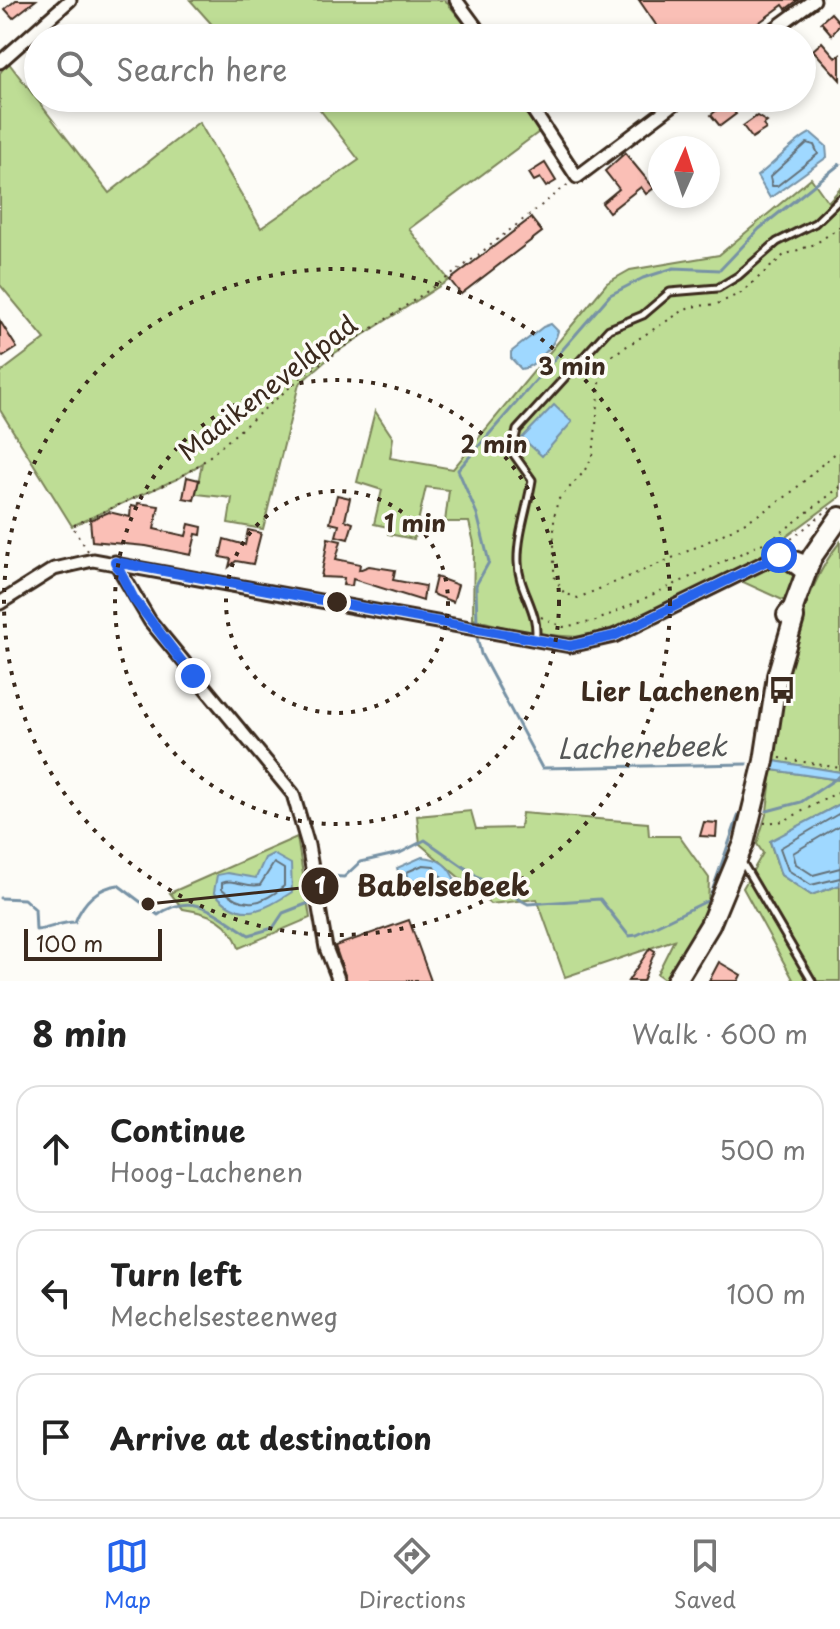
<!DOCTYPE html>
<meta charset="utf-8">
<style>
body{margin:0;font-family:"Playpen Sans",sans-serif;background:#f2f2f2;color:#222}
.compass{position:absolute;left:648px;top:136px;width:72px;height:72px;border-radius:50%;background:#fff;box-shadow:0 4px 12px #0003;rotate:3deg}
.scale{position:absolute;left:24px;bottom:20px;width:138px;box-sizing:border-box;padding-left:8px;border:4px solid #3b2a1e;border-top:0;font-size:22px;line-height:28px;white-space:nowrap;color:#3b2a1e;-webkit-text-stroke:6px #fdfcf7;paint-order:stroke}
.stop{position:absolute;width:24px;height:24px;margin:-18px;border:6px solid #2563eb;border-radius:50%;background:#fff}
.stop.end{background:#2563eb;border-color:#fff;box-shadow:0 2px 8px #0008}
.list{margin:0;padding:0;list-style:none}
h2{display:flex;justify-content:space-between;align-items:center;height:104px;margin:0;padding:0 32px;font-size:34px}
h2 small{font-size:26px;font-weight:400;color:#767676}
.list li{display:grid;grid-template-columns:52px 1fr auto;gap:24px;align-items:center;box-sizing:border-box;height:128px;margin:0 16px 16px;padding:0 16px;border:2px solid #e0e0e0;border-radius:24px}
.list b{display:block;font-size:30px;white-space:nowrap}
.list p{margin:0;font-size:26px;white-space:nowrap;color:#767676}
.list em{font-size:26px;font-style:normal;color:#767676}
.icon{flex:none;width:44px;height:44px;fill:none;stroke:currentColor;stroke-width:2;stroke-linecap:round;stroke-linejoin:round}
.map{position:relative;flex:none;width:840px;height:981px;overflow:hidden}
.search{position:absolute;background:#fff;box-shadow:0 4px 12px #0003;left:24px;right:24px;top:24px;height:88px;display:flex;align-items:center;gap:20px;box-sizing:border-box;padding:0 28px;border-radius:44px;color:#767676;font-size:30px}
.sheet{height:536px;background:#fff}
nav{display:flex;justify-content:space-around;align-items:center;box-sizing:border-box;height:112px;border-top:2px solid #e0e0e0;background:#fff;font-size:22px;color:#767676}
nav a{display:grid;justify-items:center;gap:4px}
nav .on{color:#2563eb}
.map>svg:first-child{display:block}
</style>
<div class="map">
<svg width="840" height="981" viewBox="0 0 840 981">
<rect width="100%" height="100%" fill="#fdfcf7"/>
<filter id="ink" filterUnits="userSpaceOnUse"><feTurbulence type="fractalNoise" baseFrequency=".0125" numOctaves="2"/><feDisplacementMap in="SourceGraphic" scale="16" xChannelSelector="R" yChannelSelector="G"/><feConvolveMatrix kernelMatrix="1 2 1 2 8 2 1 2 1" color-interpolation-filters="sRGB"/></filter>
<g filter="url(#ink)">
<g fill="#bedd95" stroke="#7c845a" stroke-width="2">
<polygon points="190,0 445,0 476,38 224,38"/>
<polygon points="8,62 109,193 199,122 261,228 359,160 311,98 516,98 539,132 409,229 449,280 335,353 299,384 263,529 228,523 232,498 196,494 202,463 179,478 72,526 0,410 0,373 45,339 0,285 0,73"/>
<polygon points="811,178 828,202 840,189 840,497 748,565 617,627 580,637 531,634 473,619 474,543 469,522 445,522 449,490 426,487 414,539 388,534 388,527 374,524 382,490 357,482 375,411 393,438 390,458 453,469 607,283 630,270 719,255"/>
<path d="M840,542V772L774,761C783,692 796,596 840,542Z"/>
<polygon points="781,563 794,573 787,602 743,582 751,574"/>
<polygon points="772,770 840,780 840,804 770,842 781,875 811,895 840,885 840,981 794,981 743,888 763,853 757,844 767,811"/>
<polygon points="471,811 476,829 520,828 522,813 648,823 649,836 679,836 709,878 708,908 667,981 657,974 674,940 565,977 537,899 490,904 420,844 417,816"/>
<path d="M297,837L310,918L239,948C230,921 211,913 183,909L170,893Z"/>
</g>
<g fill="#9fd8ff" stroke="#7792a5" stroke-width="2">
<path d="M811,133L826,146L827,157L770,198L757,176C771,167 799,136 811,133Z"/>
<path d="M551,324L558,331C555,345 535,367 521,369L511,358V352L543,327Z"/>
<polygon points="554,405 572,422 542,456 522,438"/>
<polygon points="774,761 840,772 840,780 772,770"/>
<polygon points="840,804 840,885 811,895 781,875 770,841"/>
<path d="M273,854L291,864L292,892C264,910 240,924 214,892L217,875L227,873L256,878L265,858Z"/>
<path d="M422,857C440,858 450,866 456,883L448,890L405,891L397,868Z"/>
</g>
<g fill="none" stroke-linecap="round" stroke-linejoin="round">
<g stroke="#637078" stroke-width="2">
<polygon points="807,143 814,145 818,154 777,186 772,186 770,177"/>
<polyline points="840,813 780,848 788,870 811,885 840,878"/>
<polyline points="840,825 793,853 796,864 813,875 840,868"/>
<path d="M274,863L284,869V886C263,904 244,910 222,889V883C235,878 246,888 260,885Z"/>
<polygon points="423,865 434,866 444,880 409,881 407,872"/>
</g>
<g stroke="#7792a5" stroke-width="3">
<polyline points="477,624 476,585 489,562 477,514 458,470 610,295 643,278 674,268 720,270 759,229 840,164"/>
<polyline points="477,637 481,654 542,768 747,764"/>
<polyline points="767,811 801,802 840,776"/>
<path d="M0,898L24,899L35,909L36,930C50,929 60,922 75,922C83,902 97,888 118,885L158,915C194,889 218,916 249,935L273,928L283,913L314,901"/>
<polyline points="322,899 323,881 327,876 344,877 360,862 400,853 425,840 481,879 528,904 600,899 629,936 637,935 709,900 739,814"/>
</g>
</g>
<g fill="#fabfb6" stroke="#3b2a1e" stroke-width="2">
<polygon points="16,0 36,0 13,18 5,9"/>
<polygon points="639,0 798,0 786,9 783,5 738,38 665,38"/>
<polygon points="831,13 840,23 832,35 821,22"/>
<polygon points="822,42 836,58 840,55 840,80 813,50"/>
<polygon points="726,102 736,114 720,126 711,115"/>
<polygon points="757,116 767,122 763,125 766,129 752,138 743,126"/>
<polygon points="625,153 654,188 646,194 641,187 609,212 602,203 619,189 605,171"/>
<polygon points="545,163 556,181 546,187 540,178 534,181 529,173"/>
<polygon points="531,218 542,232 461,294 450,280"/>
<polygon points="0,321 17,348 3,357 0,353"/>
<polygon points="320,346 327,356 305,371 300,364 315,355 312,351"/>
<polygon points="187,477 199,480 194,500 183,498"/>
<polygon points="337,495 350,498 345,520 353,523 348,539 336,536 339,525 330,523"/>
<polygon points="138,503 159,506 154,529 186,536 189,524 202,527 201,535 196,534 191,555 146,546 92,541 90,520 109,512 130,517 131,506 137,507"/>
<polygon points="248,530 261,533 253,564 236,561 229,567 231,559 220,557 224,539 245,545"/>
<polygon points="328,538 341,541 336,559 360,564 359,570 369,566 395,570 393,580 425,586 423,601 353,579 352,586 343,585 344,578 321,577"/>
<polygon points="436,577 458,585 453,602 432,594"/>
<polygon points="704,822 717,823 716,837 700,836"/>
<polygon points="409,920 431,981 347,981 335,946"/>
<polygon points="650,948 655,951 643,981 628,981"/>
<polygon points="719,962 741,975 738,981 709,981"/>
</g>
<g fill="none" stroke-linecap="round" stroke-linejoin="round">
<g stroke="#3b2a1e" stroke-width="11">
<g id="lane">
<path d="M535,641C541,612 518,591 518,562C517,536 528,506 532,480L512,452L517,430L609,329L643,315L670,292L718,288L738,276L777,242L815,223L840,199"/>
<polyline points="742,862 812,981"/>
</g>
</g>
<g stroke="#3b2a1e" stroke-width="17">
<g id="street">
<polyline points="456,0 484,38"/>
<polyline points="762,38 814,0"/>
<polyline points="0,62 70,0"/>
<polyline points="525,98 577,177 682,98"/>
<polyline points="775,560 789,563 806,576"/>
<polyline points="115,562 150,621 293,794 308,845 326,948 339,981"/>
<polyline points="0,603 54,569 93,560 570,646 614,636 779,555 785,554 812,564"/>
</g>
</g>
<g stroke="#3b2a1e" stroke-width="24">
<g id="primary">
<polyline points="787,615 793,608 812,557 840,517"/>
<polyline points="676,981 710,925 744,843 764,761 777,676 794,618 793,608"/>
</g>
</g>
<g stroke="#3b2a1e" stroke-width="2" stroke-dasharray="2 6" stroke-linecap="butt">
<path d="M840,227L815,244L784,255L741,293L717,304L689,307L611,356L601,374L593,456L583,473L558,500L554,517V576L564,593L578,598C647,568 722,541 784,498C804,483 820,464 840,450"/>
<polyline points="785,544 830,508"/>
<polyline points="88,551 72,526 179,478 203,462 305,374 460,269 570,183"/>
<polyline points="541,617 563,627 596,621 774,538 840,487"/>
<polyline points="780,758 840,768"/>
<polyline points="764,823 784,821 840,791"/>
</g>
<use href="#lane" stroke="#fdfcf7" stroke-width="5"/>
<use href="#street" stroke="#fdfcf7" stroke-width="11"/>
<use href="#primary" stroke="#fdfcf7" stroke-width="18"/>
</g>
</g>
<g fill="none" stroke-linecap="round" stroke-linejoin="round" filter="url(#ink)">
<polyline stroke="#2563eb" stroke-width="10" points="193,676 134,599 115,562 570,646 614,636 779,555"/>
</g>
<g fill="none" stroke="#3b2a1e" stroke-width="4" stroke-dasharray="4 8">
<circle cx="337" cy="602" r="111"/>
<circle cx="337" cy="602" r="222"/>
<circle cx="337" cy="602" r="333"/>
</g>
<defs>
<g id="bus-bare" transform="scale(2.16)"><path d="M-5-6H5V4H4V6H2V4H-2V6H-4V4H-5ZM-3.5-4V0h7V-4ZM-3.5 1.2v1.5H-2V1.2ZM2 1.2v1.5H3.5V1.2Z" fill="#3b2a1e" stroke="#fdfcf7" stroke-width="2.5" paint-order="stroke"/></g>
</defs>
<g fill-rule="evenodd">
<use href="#bus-bare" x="782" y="690"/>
</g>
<g text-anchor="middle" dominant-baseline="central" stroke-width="7" stroke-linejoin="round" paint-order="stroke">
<g font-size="26" fill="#3b2a1e" stroke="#fdfcf7">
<text transform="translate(267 387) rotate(-38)">Maaikeneveldpad</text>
</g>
<g font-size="26" font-weight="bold" fill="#3b2a1e" stroke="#fdfcf7" text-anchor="end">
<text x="760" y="690">Lier Lachenen</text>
</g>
<g font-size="28" font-style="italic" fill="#545656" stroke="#fdfcf7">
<text transform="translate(642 746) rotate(-1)">Lachenebeek</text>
</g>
</g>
<circle cx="337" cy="602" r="12" fill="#3b2a1e" stroke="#fdfcf7" stroke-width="4"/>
<g font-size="24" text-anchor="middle" font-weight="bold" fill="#3b2a1e" stroke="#fdfcf7" stroke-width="7" stroke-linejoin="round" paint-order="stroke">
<text x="572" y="375">3 min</text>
<text x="494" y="453">2 min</text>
<text x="415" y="532">1 min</text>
</g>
<path fill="none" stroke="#3b2a1e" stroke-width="3" d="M148 904L320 886"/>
<g fill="#3b2a1e" stroke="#fdfcf7" stroke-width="3">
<circle cx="148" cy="904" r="8"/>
<circle cx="320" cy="886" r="20"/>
</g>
<g font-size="24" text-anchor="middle" font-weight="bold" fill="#fff">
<text x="320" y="894">1</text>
</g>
<g font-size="28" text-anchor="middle" font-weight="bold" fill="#3b2a1e" stroke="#fdfcf7" stroke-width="7" stroke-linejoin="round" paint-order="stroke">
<text x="443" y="896">Babelsebeek</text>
</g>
</svg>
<svg class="compass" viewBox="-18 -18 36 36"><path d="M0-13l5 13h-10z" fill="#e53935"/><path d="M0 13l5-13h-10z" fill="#767676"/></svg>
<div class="scale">100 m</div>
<div class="stop" style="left:779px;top:555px"></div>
<div class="stop end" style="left:193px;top:676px"></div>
<div class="search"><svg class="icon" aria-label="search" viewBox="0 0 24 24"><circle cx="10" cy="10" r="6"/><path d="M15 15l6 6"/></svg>Search here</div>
</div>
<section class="sheet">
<h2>8 min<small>Walk · 600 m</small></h2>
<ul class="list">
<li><svg class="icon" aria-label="ahead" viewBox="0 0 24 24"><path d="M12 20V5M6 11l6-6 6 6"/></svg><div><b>Continue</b><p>Hoog-Lachenen</p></div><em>500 m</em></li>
<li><svg class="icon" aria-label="left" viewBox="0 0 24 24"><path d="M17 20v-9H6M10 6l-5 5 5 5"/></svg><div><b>Turn left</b><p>Mechelsesteenweg</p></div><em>100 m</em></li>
<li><svg class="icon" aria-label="arrive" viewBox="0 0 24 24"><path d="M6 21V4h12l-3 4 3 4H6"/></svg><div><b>Arrive at destination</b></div></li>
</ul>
</section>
<nav>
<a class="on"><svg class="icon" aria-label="map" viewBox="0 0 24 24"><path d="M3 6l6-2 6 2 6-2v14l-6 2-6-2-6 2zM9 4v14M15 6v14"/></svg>Map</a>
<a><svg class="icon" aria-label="directions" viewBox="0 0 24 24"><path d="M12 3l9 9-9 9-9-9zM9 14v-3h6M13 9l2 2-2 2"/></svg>Directions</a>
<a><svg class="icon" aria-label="saved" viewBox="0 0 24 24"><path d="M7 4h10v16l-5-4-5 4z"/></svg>Saved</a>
</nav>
